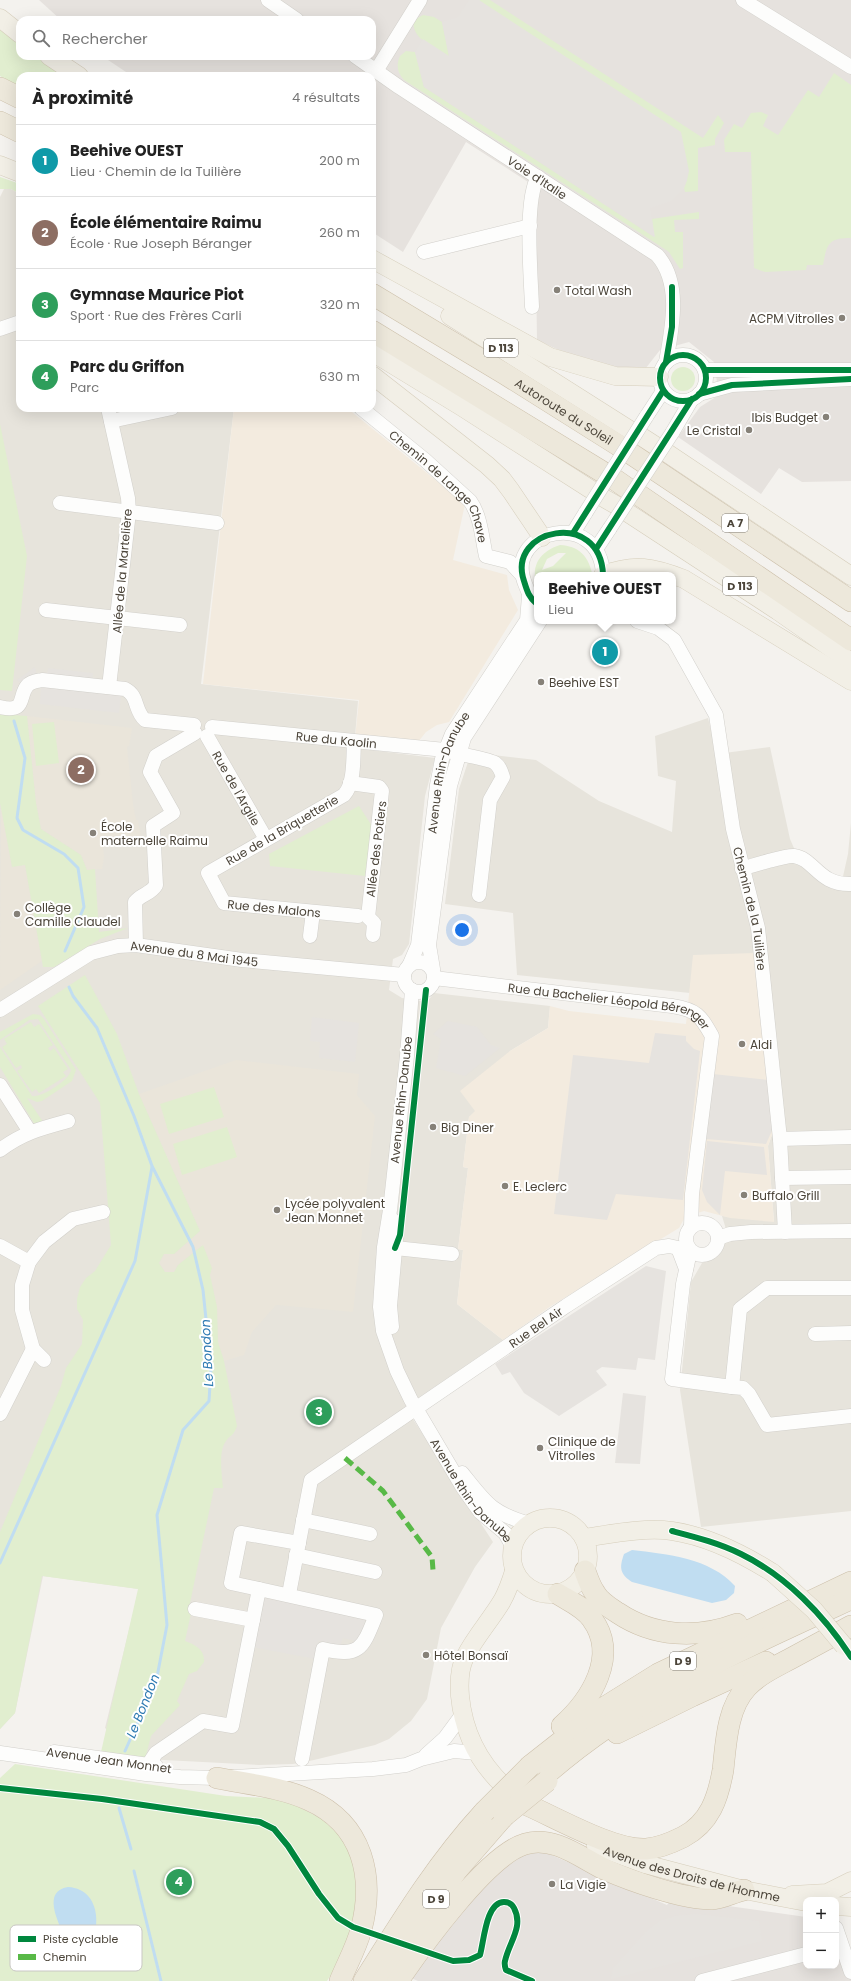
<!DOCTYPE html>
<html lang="fr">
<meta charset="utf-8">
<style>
body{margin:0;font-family:Poppins,sans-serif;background:#f2f2f2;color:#222}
.controls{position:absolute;right:12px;bottom:12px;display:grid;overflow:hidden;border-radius:8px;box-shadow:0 4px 16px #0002}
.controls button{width:36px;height:36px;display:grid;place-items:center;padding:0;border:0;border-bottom:1px solid #e0e0e0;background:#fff;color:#222;font:20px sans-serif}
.you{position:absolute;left:462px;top:930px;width:14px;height:14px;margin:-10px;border:3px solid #fff;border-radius:50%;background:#1a73e8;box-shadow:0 0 0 6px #1a73e833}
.badge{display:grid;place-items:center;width:26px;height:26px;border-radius:50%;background:#111827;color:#fff;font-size:13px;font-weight:700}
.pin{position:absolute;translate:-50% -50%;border:2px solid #fff;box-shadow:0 1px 4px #0006}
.popup{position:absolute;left:534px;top:572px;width:142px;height:52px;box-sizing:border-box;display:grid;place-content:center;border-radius:8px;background:#fff;filter:drop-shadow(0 1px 3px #0005);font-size:13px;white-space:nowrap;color:#767676}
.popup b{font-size:15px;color:#222}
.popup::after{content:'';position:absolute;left:50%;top:100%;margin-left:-8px;border:8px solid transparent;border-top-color:#fff}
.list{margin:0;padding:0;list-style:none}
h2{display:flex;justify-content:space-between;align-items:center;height:52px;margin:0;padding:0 16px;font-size:17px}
h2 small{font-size:13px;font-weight:400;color:#767676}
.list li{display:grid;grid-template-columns:26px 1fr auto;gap:12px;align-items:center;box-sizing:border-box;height:72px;padding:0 16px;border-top:1px solid #e0e0e0}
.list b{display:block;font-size:15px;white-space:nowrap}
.list p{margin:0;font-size:13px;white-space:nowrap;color:#767676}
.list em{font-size:13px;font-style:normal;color:#767676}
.icon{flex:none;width:22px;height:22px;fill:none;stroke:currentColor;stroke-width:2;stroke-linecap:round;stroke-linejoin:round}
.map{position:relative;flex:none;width:851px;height:1981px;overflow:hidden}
.search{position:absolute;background:#fff;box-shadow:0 4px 16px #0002;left:16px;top:16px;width:360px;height:44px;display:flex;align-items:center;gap:10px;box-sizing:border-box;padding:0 14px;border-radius:12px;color:#767676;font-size:15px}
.panel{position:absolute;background:#fff;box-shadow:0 4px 16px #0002;left:16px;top:72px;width:360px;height:340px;border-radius:12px}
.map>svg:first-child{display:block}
</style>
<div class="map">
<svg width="851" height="1981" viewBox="0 0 851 1981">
<rect width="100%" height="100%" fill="#f4f2ee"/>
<g fill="#e7e4dc">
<polygon points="4,189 11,189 20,194 20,408 234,408 201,684 358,701 354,748 435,758 425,796 409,944 402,955 393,959 389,990 402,998 427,1002 434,993 550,1006 548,1028 510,1051 476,1111 469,1117 463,1167 468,1168 458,1249 463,1250 457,1304 503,1340 405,1407 493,1542 475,1567 441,1628 427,1699 411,1721 389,1739 375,1745 314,1760 293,1764 259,1765 145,1759 105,1728 139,1589 43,1576 15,1713 0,1729 0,197"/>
<polygon points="708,718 717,754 770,747 790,839 797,855 842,881 848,854 851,823 851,1511 701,1527 680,1390 691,1282 702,1263 712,1259 729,1239 722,1216 774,1221 768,1146 775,1126 694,955 690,993 517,975 513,913 445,904 459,789 472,750 493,755 536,760 599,801 672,832 676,781 658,776 655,736"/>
</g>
<g fill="#f3ebdf">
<polygon points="234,408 347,408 465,504 453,560 507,575 509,590 518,610 449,722 437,725 426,732 418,742 355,738 359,700 203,684"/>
<polygon points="755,953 775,1126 768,1146 774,1222 730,1218 704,1211 685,1217 679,1228 551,1306 503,1340 457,1304 463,1250 458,1249 468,1168 463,1167 469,1117 475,1111 460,1091 510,1051 548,1028 550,1006 569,1011 686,1024 693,955"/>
</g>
<g fill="#e6e2de">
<polygon points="39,0 851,0 851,481 802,482 779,468 761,494 678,437 700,407 719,395 714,362 689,342 660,350 642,373 587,363 537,340 535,198 539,189 466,142 403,252 372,232 372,76 132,76 102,56 372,56 372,20 61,20"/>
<polygon points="540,1850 667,1905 672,1898 806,1917 806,1966 836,1966 836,1958 840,1960 851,1957 851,1981 418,1981 411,1978 432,1950 493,1876 528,1852"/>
</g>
<g fill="#eae5da">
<polygon points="27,716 132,728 129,746 127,747 133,804 136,820 138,820 142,843 103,847 104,857 102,869 87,870 81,855 41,829 36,803"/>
<polygon points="1,803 12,867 25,865 42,961 0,990"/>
<polygon points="236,1060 359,1074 357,1095 375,1116 353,1312 276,1305 252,1332 244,1355 224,1361 218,1342 217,1307 210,1275 212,1268 178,1265 174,1272 165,1272 159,1263 164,1254 174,1254 200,1231 139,1094"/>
</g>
<g fill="#e1eecf" fill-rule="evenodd">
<polygon points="479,0 490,0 703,138 718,115 724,123 715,139 715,145 698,148 698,191 685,192 684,188 687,180"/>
<path d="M423,15L434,17L442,22L449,57C436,48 410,39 414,20Z"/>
<polygon points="0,27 20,43 20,56 37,56 67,76 20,76 20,87 0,76"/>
<path d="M406,51L415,52L424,87L654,237L652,219L699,212V219L674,220L675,232H683V268L680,269L669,252L660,246L404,80C397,72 396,65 400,56Z"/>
<path d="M834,73L851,85V238C828,238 827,244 823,265H807L806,270L765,272L754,268L751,152H725L724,140L734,124L742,128L751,113L761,112L768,115L763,126L778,135L808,90L819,97Z"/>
<polygon points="0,177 20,184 20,194 11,189 0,189"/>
<circle cx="683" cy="379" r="12"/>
<polygon points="0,424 27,556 12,691 0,690"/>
<path d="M560,545C578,546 588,555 592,573L590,575H537V585C530,565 541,551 560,545ZM558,553H566L553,566L542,570L547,559Z"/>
<polygon points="0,714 27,716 36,803 41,829 81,855 87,870 95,869 99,932 128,928 100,939 54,967 43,967 25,865 12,867 0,803"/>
<polygon points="54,722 59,763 36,766 32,724"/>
<polygon points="359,806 372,826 365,876 270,866 269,854"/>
<path d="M85,975L117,1034L139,1094L200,1231L174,1254H164L159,1263L165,1272H174L178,1265L203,1245L212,1268L210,1275L217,1307L218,1342L224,1361L237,1426C233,1437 232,1433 226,1441C218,1451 222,1476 223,1488H214L190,1603L193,1604L185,1641C196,1645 205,1650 204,1662L197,1671L189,1674L177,1701L180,1705L151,1736L145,1759L101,1752L138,1589L42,1576L15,1713L0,1729V1532L61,1386L66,1368L82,1344L83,1320L77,1309V1299L80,1287L86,1278L95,1271L111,1245L100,1103L38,1006Z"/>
<path d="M33,1014L40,1015L44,1019L76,1070L72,1081L42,1101L37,1102L27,1098L43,1122L35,1125L0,1067V1047L32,1096C41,1098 70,1080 71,1070L38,1019L29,1020L0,1040V1032Z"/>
<polygon points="31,1022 34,1027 39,1024 53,1045 48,1048 50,1051 54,1048 68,1069 63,1072 66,1076 39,1093 36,1089 32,1092 17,1071 22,1068 21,1065 16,1068 2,1047 7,1044 4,1039"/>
<polygon points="214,1087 224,1117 169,1134 160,1104"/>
<polygon points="227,1127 237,1157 182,1175 173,1144"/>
<polygon points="15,1764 226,1796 267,1798 289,1802 322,1819 342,1838 356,1868 356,1924 340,1960 327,1981 0,1981 0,1778"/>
</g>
<g fill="#e6e3df">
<polygon points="469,0 479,0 681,132 689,171 687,180 684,188 671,201 650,208 655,237 424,87 415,52 423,39 449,56 442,22 458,17"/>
<polygon points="35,667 37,675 47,676 48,668 93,673 92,685 122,688 119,713 40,704 41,685 23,684 17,680"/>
<polygon points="312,1017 359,1023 355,1062 319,1058 320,1042 310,1041"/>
<polygon points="448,1021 477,1027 491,1045 500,1048 465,1076 436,1068 441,1039 433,1034"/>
<polygon points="655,1033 686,1036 686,1041 694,1049 700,1051 683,1200 616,1194 607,1220 554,1214 573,1055 649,1063"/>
<polygon points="713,1074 768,1080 774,1126 766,1144 706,1139"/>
<polygon points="707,1141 764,1147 767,1175 725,1171 720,1215 707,1202 702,1190"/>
<polygon points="646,1266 666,1271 655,1360 638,1358 636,1370 602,1367 596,1371 607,1385 559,1416 524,1393 510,1372 502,1375 495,1364"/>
<polygon points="623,1393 646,1396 640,1464 615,1463"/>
<polygon points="263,1598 366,1617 360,1642 343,1638 340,1646 319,1641 315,1659 253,1647"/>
<polygon points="697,1914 759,1921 762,1941 611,1979 613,1968 645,1932 659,1921 675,1916"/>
</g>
<g fill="#c0ddf1">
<path d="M632,1550C667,1554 710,1558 735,1586L734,1593L726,1600L712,1603L632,1582C620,1574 619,1568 624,1554Z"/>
<path d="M68,1887C105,1889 102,1940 81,1960L69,1958C67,1951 66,1943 64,1936C58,1921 42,1891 68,1887Z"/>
</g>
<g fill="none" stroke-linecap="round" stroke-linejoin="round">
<g stroke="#c0ddf1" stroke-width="3">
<polyline points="14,721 25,758 17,818 23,830 64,854 78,868 84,907 65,951"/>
<polyline points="69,987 73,996 97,1028 134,1116 152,1166 193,1247 203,1290 211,1368 209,1401 183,1430 157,1515 167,1625 156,1682 125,1751"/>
<polyline points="0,1563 135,1261 152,1167"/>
<polyline points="119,1808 131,1849"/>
<polyline points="134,1871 161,1981"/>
</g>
<g stroke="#d2d0cb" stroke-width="15">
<g id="minor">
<polyline points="268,0 297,20"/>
<polyline points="743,0 851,67"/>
<path id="s1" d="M355,56L399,87L657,255C682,283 672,328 666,362"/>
<polyline points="376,71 420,0"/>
<polyline points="424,252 530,226"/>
<path d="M532,307C531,277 524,200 538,177"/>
<polyline points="0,329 20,322"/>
<circle cx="683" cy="378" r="23"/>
<polyline points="705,370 851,370"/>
<polyline points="699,394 732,385 851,379"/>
<polyline points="108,408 128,498 129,512 109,687"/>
<path id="s2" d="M361,408L425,460L470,501C481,516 482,539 486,556L510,562L521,574"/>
<polyline points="646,417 663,391"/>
<polyline points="111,421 172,408"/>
<polyline points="672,433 692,399"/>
<polyline points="60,503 217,523"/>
<polyline points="573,533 586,512"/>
<polyline points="596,549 610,528"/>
<path d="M535,602C529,596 527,589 524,581C506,528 601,509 603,575"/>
<polyline points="46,610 180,625"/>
<path id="s3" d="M637,621L658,628L674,640L716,715L733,829L758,928L780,1139L785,1232"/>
<path d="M0,707C27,713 18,697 27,686C31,681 37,681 42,680L125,689C139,696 134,711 145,720L194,725"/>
<path id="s4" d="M212,727L445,750C455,754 490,759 495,763C500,767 501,771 503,777L490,800L479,895"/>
<path id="s5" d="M207,736L266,839"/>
<path id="s6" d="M354,742C353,757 355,783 344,795L208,873L224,903L358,916"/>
<polyline points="350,783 379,787 382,791 368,917 374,923 373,935"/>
<path d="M742,869C750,866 787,855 794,856C815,859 818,885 851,884"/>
<polyline points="310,936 313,912"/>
<path d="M136,945L135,902C141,894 151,894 156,885L153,826L173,813L150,772L156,756L195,733"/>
<circle cx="419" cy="977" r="15"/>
<path id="s7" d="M409,966L418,945L437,785L442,759L452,734L527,620L529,596"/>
<polyline points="433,969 429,945 450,786 464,738 540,621"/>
<path id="s8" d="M434,978L672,1006C697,1010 700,1015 712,1036L692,1194L691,1227"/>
<path id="s9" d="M412,990L407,1056L390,1210L384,1247L380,1307L383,1331L397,1371L411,1400L463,1488L480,1512L505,1533L513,1547"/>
<path id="s10" d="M0,1010L91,953L118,946L136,945L242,960L404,975"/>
<polyline points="0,1085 30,1132"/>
<polyline points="780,1139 851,1137"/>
<path d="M0,1150C22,1133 42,1128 68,1121"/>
<polyline points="782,1178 851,1177"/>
<circle cx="702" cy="1239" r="16"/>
<polyline points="718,1238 730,1234 751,1232 851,1231"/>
<polyline points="0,1246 29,1262"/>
<polyline points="386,1247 452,1254"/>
<polyline points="688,1261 683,1284 672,1379 732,1387 740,1309 767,1288 851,1288"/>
<polyline points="392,1327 390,1306 396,1239 392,1219"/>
<polyline points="815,1334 851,1333"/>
<polyline points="44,1360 33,1349 22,1310 22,1285 29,1262 44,1242 73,1219 103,1212"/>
<polyline points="732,1387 743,1388 749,1394 767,1425 851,1416"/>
<polyline points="0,1414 33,1349"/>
<path d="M462,1473C486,1503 491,1513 530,1524"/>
<polyline points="303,1520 370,1534"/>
<polyline points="296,1555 375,1572"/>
<polyline points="259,1589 231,1583 241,1533 299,1543"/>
<path id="s11" d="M289,1594L311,1480L566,1306L656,1248L669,1246L678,1248L686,1269"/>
<polyline points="195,1609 253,1620"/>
<polyline points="54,1752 156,1766"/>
<polyline points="0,1753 146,1774 180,1777 217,1778 373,1769 406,1765 421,1759 454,1751 477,1753"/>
<polyline points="426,1755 445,1738 462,1715"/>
<path d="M148,1765L156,1753L203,1721L232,1726L259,1589L376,1615C363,1647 361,1658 323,1649L302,1759"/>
<polyline points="836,1928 851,1972"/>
<polyline points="702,1981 806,1954"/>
</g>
</g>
<g stroke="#d6cebb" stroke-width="19">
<g id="major">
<polyline points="0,18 20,34"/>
<polyline points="49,56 79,76"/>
<polyline points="0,165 20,173"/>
<polyline points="372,259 550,357 615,376 659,377"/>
<polyline points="450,316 630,430"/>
<polyline points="372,352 462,407 590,489"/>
<polyline points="372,375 487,465 502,479 511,491 542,537"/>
<polyline points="642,437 656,446"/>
<polyline points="667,453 851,576"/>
<polyline points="602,497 616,505"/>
<polyline points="628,513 778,611 851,662"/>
<path d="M603,575C635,563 653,567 684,579L851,681"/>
<circle cx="550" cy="1556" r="38"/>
<path d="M584,1538C611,1534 645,1527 672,1531C707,1536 743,1554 773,1573"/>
<path d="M514,1571C511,1581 507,1592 502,1601C490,1621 475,1637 465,1657C459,1669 459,1683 460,1696C464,1738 484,1772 518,1798"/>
<path id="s12" d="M596,1846L645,1864L744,1890L806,1902"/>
<polyline points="792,1895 827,1893 851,1881"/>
<polyline points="836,1906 851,1907"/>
</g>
</g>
<g stroke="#ccbfa9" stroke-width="22">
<g id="highway">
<polyline points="0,88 20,98"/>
<polyline points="0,122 20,132"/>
<path id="s13" d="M372,294L505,374L618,445L851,601"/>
<polyline points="372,331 601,471"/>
<polyline points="614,479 627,488"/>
<polyline points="639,495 851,640"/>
<path d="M585,1571C588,1579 590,1586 595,1593C600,1602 609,1607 618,1613C654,1637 697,1639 737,1624"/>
<path d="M558,1594C569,1601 584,1607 592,1619C619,1656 591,1700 562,1726"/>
<polyline points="617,1733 692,1696 766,1662"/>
<polyline points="530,1766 605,1707 658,1674 851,1582"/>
<path d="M543,1777C633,1697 742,1649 851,1599"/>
<path d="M217,1778C247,1784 281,1787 309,1800C363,1824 375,1877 361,1930C356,1948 347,1964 340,1981"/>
<path d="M527,1805C557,1818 614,1851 646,1849C659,1848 671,1843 683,1837C710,1823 718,1798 723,1770C726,1743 727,1708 747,1687C758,1675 775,1667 790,1659C810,1648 831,1637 851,1626"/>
<path d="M364,1981C401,1922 437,1863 484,1812"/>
<polyline points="383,1981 457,1870 504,1816"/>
<path d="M398,1981C421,1947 487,1855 525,1844C552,1835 580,1857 604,1869C631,1881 682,1899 712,1899C721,1899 734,1892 744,1890"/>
</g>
</g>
<use href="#minor" stroke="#fdfdfc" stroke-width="14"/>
<use href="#major" stroke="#f2efe6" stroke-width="18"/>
<use href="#highway" stroke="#ede8db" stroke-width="21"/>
<g stroke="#d2d0cb" stroke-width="15" stroke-linecap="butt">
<g id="minor-bridge">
<polyline points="586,512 646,417"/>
<polyline points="610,528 672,433"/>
</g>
</g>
<g stroke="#d6cebb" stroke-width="19" stroke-linecap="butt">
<polyline id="major-bridge" points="773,1573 814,1610 844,1646"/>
</g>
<g stroke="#ccbfa9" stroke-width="22" stroke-linecap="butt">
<g id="highway-bridge">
<polyline points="484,1812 530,1766"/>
<polyline points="504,1816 547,1781"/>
</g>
</g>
<use href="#minor-bridge" stroke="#fdfdfc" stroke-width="14"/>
<use href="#major-bridge" stroke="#f2efe6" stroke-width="18"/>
<use href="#highway-bridge" stroke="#ede8db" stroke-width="21"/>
<polyline stroke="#58b947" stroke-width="5" stroke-dasharray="10 5" stroke-linecap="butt" points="345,1458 383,1491 432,1557 433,1570"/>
<g stroke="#fff" stroke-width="8">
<g id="cycleway">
<circle cx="683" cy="378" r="23"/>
<polyline points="666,362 672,327 672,287"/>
<polyline points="705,370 851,370"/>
<polyline points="699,394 732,385 851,379"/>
<polyline points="573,533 663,391"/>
<polyline points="596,549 692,399"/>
<path d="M537,604C529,598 527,591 524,581C506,528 601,509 603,575"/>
<polyline points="395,1248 400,1235 426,990"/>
<path d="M672,1531C695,1537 719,1543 741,1554C786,1576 824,1615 851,1657"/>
<path d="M0,1788L102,1799L260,1822L274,1829L288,1846L319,1894L338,1918L353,1927L453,1961L469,1960L480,1955C484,1941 486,1902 504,1902C508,1902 512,1904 514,1908C524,1927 509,1942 505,1961C504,1964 505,1967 506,1970L532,1981"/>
</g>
</g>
<use href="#cycleway" stroke="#00873e" stroke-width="6"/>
</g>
<g fill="#868178" stroke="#fff" stroke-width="1.5">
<circle cx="557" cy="290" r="4"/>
<circle cx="842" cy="318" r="4"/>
<circle cx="826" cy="417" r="4"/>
<circle cx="749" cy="430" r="4"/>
<circle cx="541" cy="682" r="4"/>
<circle cx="93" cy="833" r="4"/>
<circle cx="17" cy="914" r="4"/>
<circle cx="742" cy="1044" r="4"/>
<circle cx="433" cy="1127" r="4"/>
<circle cx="505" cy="1186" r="4"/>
<circle cx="744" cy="1195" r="4"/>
<circle cx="277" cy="1210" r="4"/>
<circle cx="540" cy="1448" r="4"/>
<circle cx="426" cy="1655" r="4"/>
<circle cx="552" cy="1884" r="4"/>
</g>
<g text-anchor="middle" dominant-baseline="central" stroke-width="4" stroke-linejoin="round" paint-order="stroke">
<g fill="#fff" stroke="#817c74" stroke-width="1">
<rect x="484" y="339" width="34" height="18" rx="3"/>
<rect x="722" y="514" width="26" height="18" rx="3"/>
<rect x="723" y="577" width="34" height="18" rx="3"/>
<rect x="670" y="1652" width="26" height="18" rx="3"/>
<rect x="423" y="1890" width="26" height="18" rx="3"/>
</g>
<g font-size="11" font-weight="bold" fill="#4b4439">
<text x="501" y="348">D 113</text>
<text x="735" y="523">A 7</text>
<text x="740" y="586">D 113</text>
<text x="683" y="1661">D 9</text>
<text x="436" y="1899">D 9</text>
</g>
<g font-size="12" fill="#4b4439" stroke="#fff">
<text stroke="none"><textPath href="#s1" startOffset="219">Voie d'Italie</textPath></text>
<text stroke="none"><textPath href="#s13" startOffset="225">Autoroute du Soleil</textPath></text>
<text stroke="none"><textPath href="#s2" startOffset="113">Chemin de Lange Chave</textPath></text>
<text transform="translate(122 571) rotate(-85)">Allée de la Martelière</text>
<text stroke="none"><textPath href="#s4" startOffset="125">Rue du Kaolin</textPath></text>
<text stroke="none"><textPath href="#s7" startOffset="199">Avenue Rhin-Danube</textPath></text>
<text stroke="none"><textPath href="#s5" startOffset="60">Rue de l'Argile</textPath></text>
<text transform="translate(282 830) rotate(-30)">Rue de la Briquetterie</text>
<text transform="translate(376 849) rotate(-83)">Allée des Potiers</text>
<text stroke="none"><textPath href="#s6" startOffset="296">Rue des Malons</textPath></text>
<text stroke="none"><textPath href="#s3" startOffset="325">Chemin de la Tuilière</textPath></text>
<text stroke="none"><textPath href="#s10" startOffset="212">Avenue du 8 Mai 1945</textPath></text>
<text stroke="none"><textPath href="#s8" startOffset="179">Rue du Bachelier Léopold Bérenger</textPath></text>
<text transform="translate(401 1100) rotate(-84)">Avenue Rhin-Danube</text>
<text stroke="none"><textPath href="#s11" startOffset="388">Rue Bel Air</textPath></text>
<text stroke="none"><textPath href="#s9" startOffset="527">Avenue Rhin-Danube</textPath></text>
<text transform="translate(109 1760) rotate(8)">Avenue Jean Monnet</text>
<text stroke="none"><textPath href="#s12" startOffset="100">Avenue des Droits de l'Homme</textPath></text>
</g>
<g font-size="12" fill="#4b4439" stroke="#fff" text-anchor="start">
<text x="565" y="290">Total Wash</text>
<text x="834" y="318" text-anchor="end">ACPM Vitrolles</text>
<text x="818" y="417" text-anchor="end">Ibis Budget</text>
<text x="741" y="430" text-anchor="end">Le Cristal</text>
<text x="549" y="682">Beehive EST</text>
<text x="101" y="826">École<tspan x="101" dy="14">maternelle Raimu</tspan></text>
<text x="25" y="907">Collège<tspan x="25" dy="14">Camille Claudel</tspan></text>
<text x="750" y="1044">Aldi</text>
<text x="441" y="1127">Big Diner</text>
<text x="513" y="1186">E. Leclerc</text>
<text x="752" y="1195">Buffalo Grill</text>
<text x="285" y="1203">Lycée polyvalent<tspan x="285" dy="14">Jean Monnet</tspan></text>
<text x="548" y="1441">Clinique de<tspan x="548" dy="14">Vitrolles</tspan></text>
<text x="434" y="1655">Hôtel Bonsaï</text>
<text x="560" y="1884">La Vigie</text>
</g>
<g font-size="13" font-style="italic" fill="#2e7ab2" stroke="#fff">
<text transform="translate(207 1353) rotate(-93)">Le Bondon</text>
<text transform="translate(143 1706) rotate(-68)">Le Bondon</text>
</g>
</g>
<rect x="10" y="1925" width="132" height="46" rx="6" fill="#fff" stroke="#c9c7c4" stroke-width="1"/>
<rect x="18" y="1936" width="18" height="6" fill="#00873e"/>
<rect x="18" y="1954" width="18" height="6" fill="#58b947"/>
<g font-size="11" fill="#4b4439">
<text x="43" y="1943">Piste cyclable</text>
<text x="43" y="1961">Chemin</text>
</g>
</svg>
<div class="controls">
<button>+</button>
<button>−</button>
</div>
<div class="you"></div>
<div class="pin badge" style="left:605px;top:652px;background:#0f9aa8">1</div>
<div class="popup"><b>Beehive OUEST</b>Lieu</div>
<div class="pin badge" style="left:81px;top:770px;background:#8d6e63">2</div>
<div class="pin badge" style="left:319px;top:1412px;background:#2e9e5b">3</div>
<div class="pin badge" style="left:179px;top:1882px;background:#2e9e5b">4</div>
<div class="search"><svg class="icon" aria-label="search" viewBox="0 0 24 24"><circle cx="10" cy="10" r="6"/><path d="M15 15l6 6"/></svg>Rechercher</div>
<section class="panel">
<h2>À proximité<small>4 résultats</small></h2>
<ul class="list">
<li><span class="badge" style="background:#0f9aa8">1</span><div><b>Beehive OUEST</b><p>Lieu · Chemin de la Tuilière</p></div><em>200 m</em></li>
<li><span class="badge" style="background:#8d6e63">2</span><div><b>École élémentaire Raimu</b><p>École · Rue Joseph Béranger</p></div><em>260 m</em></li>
<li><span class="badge" style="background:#2e9e5b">3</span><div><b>Gymnase Maurice Piot</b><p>Sport · Rue des Frères Carli</p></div><em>320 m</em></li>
<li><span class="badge" style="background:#2e9e5b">4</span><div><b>Parc du Griffon</b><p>Parc</p></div><em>630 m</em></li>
</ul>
</section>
</div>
